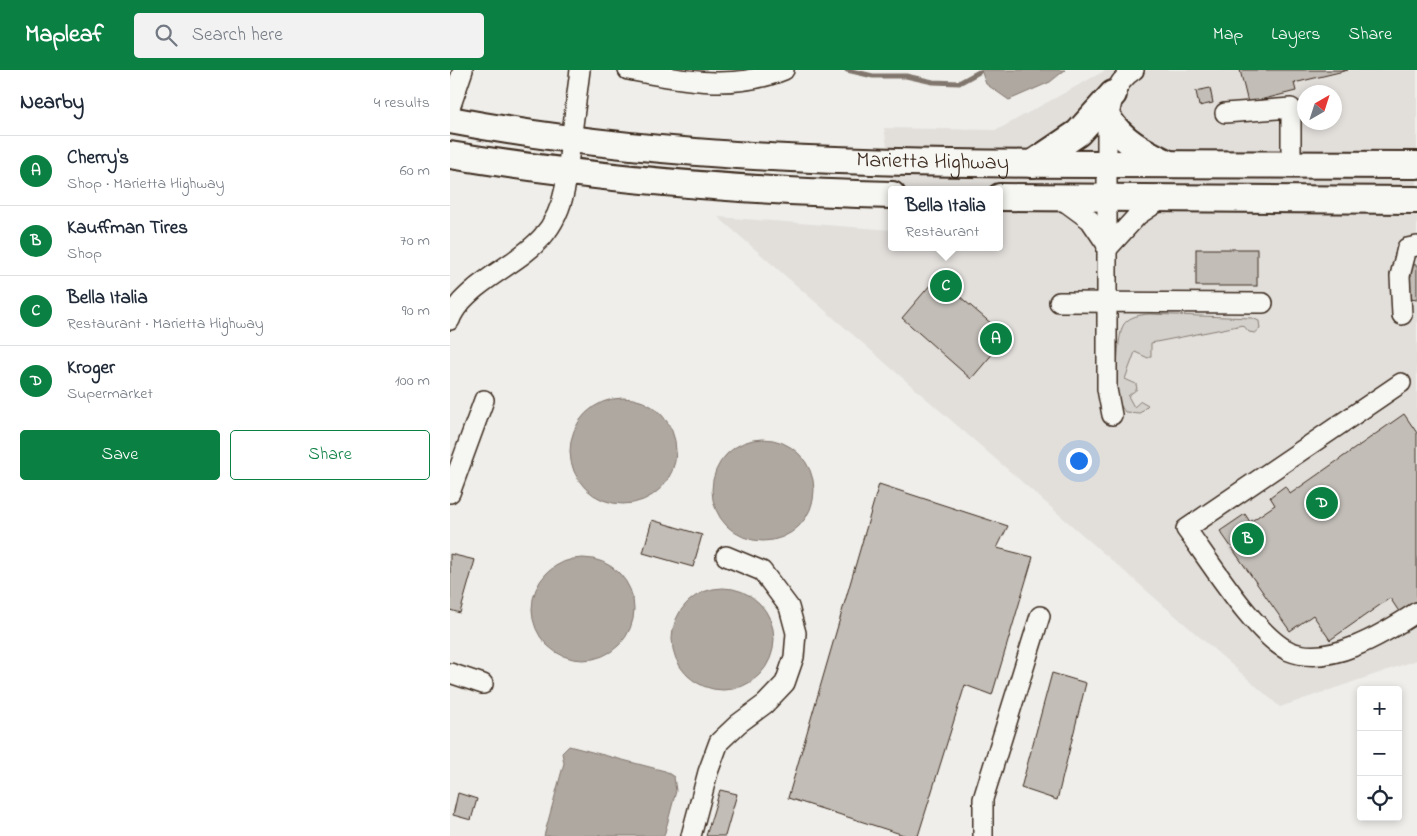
<!DOCTYPE html>
<meta charset="utf-8">
<style>
body{margin:0;font-family:"Indie Flower",sans-serif;background:#f2f2f3;color:#1f2937}
.controls{position:absolute;right:15px;bottom:15px;display:grid;overflow:hidden;border-radius:5px;box-shadow:0 2px 8px #0003}
.controls button{width:45px;height:45px;display:grid;place-items:center;padding:0;border:0;border-bottom:1px solid #e0e1e3;background:#fff;color:#1f2937;font:25px sans-serif}
.compass{position:absolute;left:847px;top:15px;width:45px;height:45px;border-radius:50%;background:#fff;box-shadow:0 2px 8px #0003;rotate:39deg}
.you{position:absolute;left:628px;top:390px;width:18px;height:18px;margin:-12px;border:4px solid #fff;border-radius:50%;background:#1a73e8;box-shadow:0 0 0 8px #1a73e833}
.badge{display:grid;place-items:center;width:32px;height:32px;border-radius:50%;background:#0b8043;color:#fff;font-size:16px;font-weight:700}
.pin{position:absolute;translate:-50% -50%;border:2px solid #fff;box-shadow:0 1px 5px #0006}
.popup{position:absolute;left:438px;top:116px;width:115px;height:65px;box-sizing:border-box;display:grid;place-content:center;border-radius:5px;background:#fff;filter:drop-shadow(0 1px 4px #0005);font-size:16px;white-space:nowrap;color:#747a83}
.popup b{font-size:19px;color:#1f2937}
.popup::after{content:'';position:absolute;left:50%;top:100%;margin-left:-10px;border:10px solid transparent;border-top-color:#fff}
.list{margin:0;padding:0;list-style:none}
h2{display:flex;justify-content:space-between;align-items:center;height:65px;margin:0;padding:0 20px;font-size:21px}
h2 small{font-size:16px;font-weight:400;color:#747a83}
.list li{display:grid;grid-template-columns:32px 1fr auto;gap:15px;align-items:center;box-sizing:border-box;height:70px;padding:0 20px;border-top:1px solid #e0e1e3}
.list b{display:block;font-size:19px;white-space:nowrap}
.list p{margin:0;font-size:16px;white-space:nowrap;color:#747a83}
.list em{font-size:16px;font-style:normal;color:#747a83}
.actions{display:flex;gap:10px;padding:15px 20px}
.actions a{flex:1;padding:11px 0;border:1px solid #0b8043;border-radius:5px;text-align:center;font-size:18px;color:#0b8043}
.actions .main{background:#0b8043;color:#fff}
.icon{flex:none;width:28px;height:28px;fill:none;stroke:currentColor;stroke-width:2;stroke-linecap:round;stroke-linejoin:round}
.map{position:relative;flex:none;width:967px;height:766px;overflow:hidden}
header{display:flex;align-items:center;gap:30px;box-sizing:border-box;height:70px;padding:0 25px;background:#0b8043;color:#fff}
header strong{font-size:24px}
nav{display:flex;gap:28px;margin-inline-start:auto;font-size:18px}
.search{width:350px;height:45px;background:#f2f2f3;display:flex;align-items:center;gap:12px;box-sizing:border-box;padding:0 18px;border-radius:5px;color:#747a83;font-size:19px}
main{display:flex}
aside{flex:1;background:#fff}
.map>svg:first-child{display:block}
</style>
<header>
<strong>Mapleaf</strong>
<div class="search"><svg class="icon" aria-label="search" viewBox="0 0 24 24"><circle cx="10" cy="10" r="6"/><path d="M15 15l6 6"/></svg>Search here</div>
<nav><a>Map</a><a>Layers</a><a>Share</a></nav>
</header>
<main>
<aside>
<h2>Nearby<small>4 results</small></h2>
<ul class="list">
<li><span class="badge">A</span><div><b>Cherry's</b><p>Shop · Marietta Highway</p></div><em>60 m</em></li>
<li><span class="badge">B</span><div><b>Kauffman Tires</b><p>Shop</p></div><em>70 m</em></li>
<li><span class="badge">C</span><div><b>Bella Italia</b><p>Restaurant · Marietta Highway</p></div><em>90 m</em></li>
<li><span class="badge">D</span><div><b>Kroger</b><p>Supermarket</p></div><em>100 m</em></li>
</ul>
<div class="actions"><a class="main">Save</a><a>Share</a></div>
</aside>
<div class="map">
<svg width="967" height="766" viewBox="0 0 967 766">
<rect width="100%" height="100%" fill="#efeeea"/>
<filter id="ink" filterUnits="userSpaceOnUse"><feTurbulence type="fractalNoise" baseFrequency=".02" numOctaves="2"/><feDisplacementMap in="SourceGraphic" scale="10" xChannelSelector="R" yChannelSelector="G"/><feConvolveMatrix kernelMatrix="1 2 1 2 8 2 1 2 1" color-interpolation-filters="sRGB"/></filter>
<g filter="url(#ink)">
<path fill="#e2dfdb" fill-rule="evenodd" d="M656,0H967V590L830,637L268,147L442,160V177H550V120H444L434,58L547,60ZM854,22H884V52H854Z"/>
<path fill="#d4d1cc" stroke="#887e75" d="M699,244L802,248L809,251L810,259L805,263L799,262L793,255L701,273V286L698,288L685,282L675,309L686,314L687,319L678,326L684,337L691,331L698,335L690,343L675,342C673,339 670,335 669,332C665,319 667,263 674,254C680,246 690,245 699,244Z"/>
<g fill="#afa8a1" stroke="#81766d">
<polygon points="531,0 615,0 600,12 559,30 536,14"/>
<circle cx="173" cy="381" r="53"/>
<circle cx="313" cy="420" r="51"/>
<circle cx="133" cy="539" r="51"/>
<circle cx="273" cy="569" r="51"/>
<polygon points="119,676 215,701 224,707 226,721 214,766 94,766 114,693 112,683"/>
</g>
<g fill="none" stroke-linecap="round" stroke-linejoin="round">
<polyline stroke="#81766d" stroke-width="5" points="397,0 423,6 456,6 483,12 509,13 529,2"/>
</g>
<g fill="#c2bdb7" stroke="#3b2a1e">
<polygon points="790,0 898,0 844,13 846,21 798,33"/>
<polygon points="760,18 763,33 749,36 746,21"/>
<rect x="746" y="179" width="61" height="37"/>
<polygon points="955,194 967,195 967,230 955,228"/>
<polygon points="487,207 557,267 521,309 452,248"/>
<polygon points="954,344 967,363 967,531 950,543 940,528 880,570 863,545 840,561 770,461 795,444 800,452 825,435 820,427 835,416 840,424"/>
<polygon points="429,414 558,456 547,478 583,487 542,625 515,615 468,766 457,766 338,728"/>
<polygon points="202,450 252,465 243,497 193,483"/>
<polygon points="0,484 25,490 10,543 0,540"/>
<polygon points="602,603 636,613 607,730 571,718"/>
<polygon points="270,720 287,724 275,766 256,766"/>
<polygon points="8,723 27,729 21,750 3,745"/>
</g>
<g fill="none" stroke-linecap="round" stroke-linejoin="round">
<g stroke="#3b2a1e" stroke-width="22">
<g id="minor">
<path d="M178,0C230,10 283,21 334,0"/>
<polyline points="0,38 13,0"/>
<polyline points="775,43 841,38 841,95"/>
<polyline points="610,128 640,150 657,175"/>
<polyline points="657,179 688,145 712,129"/>
<polyline points="609,232 813,233"/>
<polyline points="952,245 950,206 957,178 967,176"/>
<path d="M0,250C5,236 16,226 27,217C68,185 104,175 115,118L130,0"/>
<path d="M951,313L736,459C759,490 806,566 839,581C879,598 935,563 967,542"/>
<path d="M662,345L657,319V62C660,37 662,14 684,0"/>
<polyline points="0,423 34,330"/>
<polyline points="0,603 33,614"/>
<polyline points="241,766 258,702 269,672 288,654 315,634 335,613 344,587 346,563 339,537 312,501 276,486"/>
<polyline points="533,766 533,729 590,546"/>
</g>
</g>
<g stroke="#3b2a1e" stroke-width="30">
<g id="highway">
<path d="M658,49C673,71 692,81 715,92"/>
<path id="s1" d="M0,50C216,91 436,94 655,94C759,94 863,95 967,95"/>
<path d="M0,85C146,109 294,121 442,125"/>
<polyline points="582,94 628,63 663,24"/>
<polyline points="550,127 967,130"/>
</g>
</g>
<use href="#minor" stroke="#f6f6f2" stroke-width="19"/>
<use href="#highway" stroke="#f6f6f2" stroke-width="26"/>
</g>
</g>
<g text-anchor="middle" dominant-baseline="central" stroke-width="5" stroke-linejoin="round" paint-order="stroke">
<g font-size="22" fill="#3b2a1e" stroke="#f6f6f2">
<text stroke="none"><textPath href="#s1" startOffset="485">Marietta Highway</textPath></text>
</g>
</g>
</svg>
<div class="controls">
<button>+</button>
<button>−</button>
<button><svg class="icon" aria-label="locate" viewBox="0 0 24 24"><circle cx="12" cy="12" r="6"/><path d="M12 2v4M12 18v4M2 12h4M18 12h4"/></svg></button>
</div>
<svg class="compass" viewBox="-18 -18 36 36"><path d="M0-13l5 13h-10z" fill="#e53935"/><path d="M0 13l5-13h-10z" fill="#747a83"/></svg>
<div class="you"></div>
<div class="pin badge" style="left:546px;top:269px">A</div>
<div class="pin badge" style="left:798px;top:469px">B</div>
<div class="pin badge" style="left:496px;top:216px">C</div>
<div class="popup"><b>Bella Italia</b>Restaurant</div>
<div class="pin badge" style="left:872px;top:433px">D</div>
</div>
</main>
